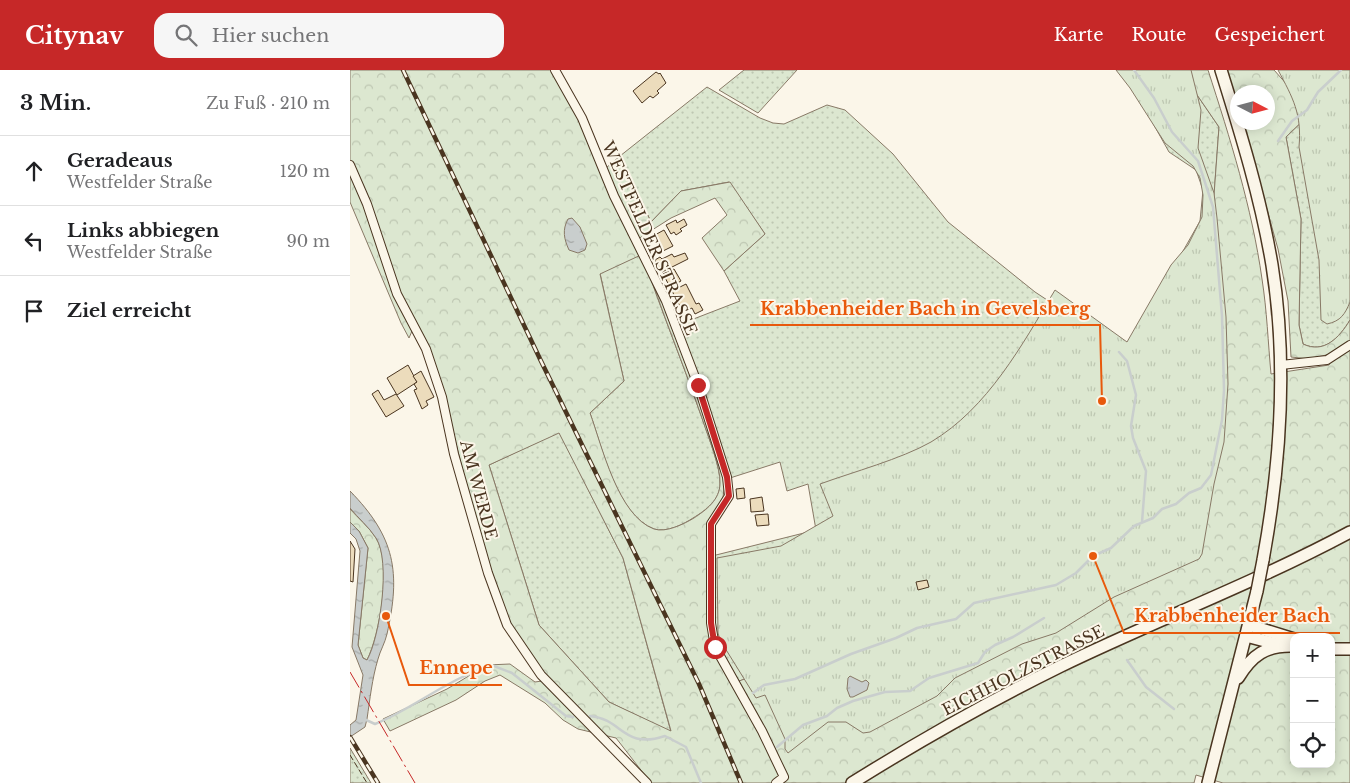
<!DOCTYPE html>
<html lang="de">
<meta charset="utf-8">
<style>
body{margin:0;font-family:"Libre Baskerville",serif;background:#f6f6f6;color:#202124}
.controls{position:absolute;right:15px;bottom:15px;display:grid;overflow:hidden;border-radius:10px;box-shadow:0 2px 12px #0003}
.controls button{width:45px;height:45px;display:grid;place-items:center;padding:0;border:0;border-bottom:1px solid #e0e0e0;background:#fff;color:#202124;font:25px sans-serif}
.compass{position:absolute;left:880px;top:15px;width:45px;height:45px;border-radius:50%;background:#fff;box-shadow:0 2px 12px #0003;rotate:96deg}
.stop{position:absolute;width:15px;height:15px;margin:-11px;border:4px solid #c62828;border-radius:50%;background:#fff}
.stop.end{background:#c62828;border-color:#fff;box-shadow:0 1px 5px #0008}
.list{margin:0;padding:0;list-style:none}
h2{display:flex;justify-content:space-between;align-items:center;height:65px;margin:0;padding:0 20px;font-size:21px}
h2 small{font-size:16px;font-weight:400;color:#757577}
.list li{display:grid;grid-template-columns:32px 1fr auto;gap:15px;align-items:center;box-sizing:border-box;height:70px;padding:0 20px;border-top:1px solid #e0e0e0}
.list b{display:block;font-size:19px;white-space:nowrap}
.list p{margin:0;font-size:16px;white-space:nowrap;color:#757577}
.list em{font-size:16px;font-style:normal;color:#757577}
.icon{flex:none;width:28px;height:28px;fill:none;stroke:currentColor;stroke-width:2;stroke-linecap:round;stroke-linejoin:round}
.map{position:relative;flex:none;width:1000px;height:713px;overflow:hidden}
header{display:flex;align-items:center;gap:30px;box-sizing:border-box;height:70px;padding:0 25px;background:#c62828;color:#fff}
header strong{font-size:24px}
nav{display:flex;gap:28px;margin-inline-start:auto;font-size:18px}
.search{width:350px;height:45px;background:#f6f6f6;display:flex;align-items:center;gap:12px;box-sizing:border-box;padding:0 18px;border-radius:15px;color:#757577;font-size:19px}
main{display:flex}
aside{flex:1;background:#fff}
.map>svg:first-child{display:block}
</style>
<header>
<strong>Citynav</strong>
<div class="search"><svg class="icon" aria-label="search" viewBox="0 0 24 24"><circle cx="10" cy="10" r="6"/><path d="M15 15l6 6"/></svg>Hier suchen</div>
<nav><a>Karte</a><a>Route</a><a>Gespeichert</a></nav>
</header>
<main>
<aside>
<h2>3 Min.<small>Zu Fuß · 210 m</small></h2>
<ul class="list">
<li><svg class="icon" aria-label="ahead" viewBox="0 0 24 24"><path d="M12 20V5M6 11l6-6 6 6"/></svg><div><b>Geradeaus</b><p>Westfelder Straße</p></div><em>120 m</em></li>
<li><svg class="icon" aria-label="left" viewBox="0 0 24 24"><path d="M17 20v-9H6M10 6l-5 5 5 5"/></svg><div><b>Links abbiegen</b><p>Westfelder Straße</p></div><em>90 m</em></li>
<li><svg class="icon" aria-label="arrive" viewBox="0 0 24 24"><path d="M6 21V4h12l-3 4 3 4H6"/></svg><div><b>Ziel erreicht</b></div></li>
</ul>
</aside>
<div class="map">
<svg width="1000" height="713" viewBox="0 0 1000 713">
<defs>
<pattern id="grass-dots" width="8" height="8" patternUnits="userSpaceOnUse" patternTransform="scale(1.25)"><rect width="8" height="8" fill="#dce7d0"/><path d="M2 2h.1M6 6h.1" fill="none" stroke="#bec7b2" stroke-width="1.8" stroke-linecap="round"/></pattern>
<pattern id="forest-crowns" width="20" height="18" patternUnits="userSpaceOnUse" patternTransform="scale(1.25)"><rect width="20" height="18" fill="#dce7d0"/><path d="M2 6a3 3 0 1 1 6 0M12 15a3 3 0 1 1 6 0" fill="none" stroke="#bec7b2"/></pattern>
<pattern id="park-tufts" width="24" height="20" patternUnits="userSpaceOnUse" patternTransform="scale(1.25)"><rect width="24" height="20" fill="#dce7d0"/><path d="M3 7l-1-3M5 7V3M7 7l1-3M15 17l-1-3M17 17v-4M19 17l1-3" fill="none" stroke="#bec7b2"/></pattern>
<pattern id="water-ripples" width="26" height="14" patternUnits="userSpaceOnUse" patternTransform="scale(1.25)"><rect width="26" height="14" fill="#c9cecd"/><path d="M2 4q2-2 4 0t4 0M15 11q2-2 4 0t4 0" fill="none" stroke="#a5a8a6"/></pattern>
</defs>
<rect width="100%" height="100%" fill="#fbf6e9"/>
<g fill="url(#grass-dots)" stroke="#887966">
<polygon points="394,0 447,0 408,43 369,20"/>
<polygon points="830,0 869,57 861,166 868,245 488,573 387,612 366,575 363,553 362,486 466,460 458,414 437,421 430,392 380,408 328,255 390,231 374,201 415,164 379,112 331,121 301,152 270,86 357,17 410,48 423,53 434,54 477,35 495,40 543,84 598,152 685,222 776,282 850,151 853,120 846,100 819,82 790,30"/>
<path d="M1000,5V250C989,268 974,284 953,274L949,255L951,149L936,67Z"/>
<path d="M292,184C311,241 334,295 353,351C358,366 371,399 370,414C370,430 356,440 343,448C334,454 316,463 304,459C267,445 252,377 240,343L274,311L250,203Z"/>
<polygon points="209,362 273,488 321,662 259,632 189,555 139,395"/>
<polygon points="0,678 21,713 0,713"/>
</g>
<g fill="url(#forest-crowns)" stroke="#887966" fill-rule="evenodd">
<path d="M0,0H203L230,47L262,126L293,184L328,267L372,399L375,413L373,427L357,459L359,553L364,579L384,613L488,573L674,510H709L740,479L794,448L857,400L864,355L869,291L868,245L861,166L869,57L830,0H858C880,68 902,138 912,209C917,241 918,272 921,304L979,295L984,283L960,289L941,287L938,231L928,179L893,53L918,52V22H888L887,32L877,0H924L948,27L978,0H1000V5L936,67L951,149L949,255L953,274C974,284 989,268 1000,250V713H873L846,705L844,713H301L266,668L228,659L213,650L195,633L150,605L135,611L106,630L40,661L33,649L97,619L137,595L160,594L185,612L199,610L158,554L139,502L94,327L82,297L62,261L59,268L51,253L0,132ZM293,184C311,241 334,295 353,351C358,366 371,398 370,413C370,430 356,440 344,448C334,454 316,463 304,459C268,446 252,376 240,343L274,311L250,204ZM209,363L273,488L321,661L259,632L189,555L139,395ZM944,567H981V694H944Z"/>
<polygon points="270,86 301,152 331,121 380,112 415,164 374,201 352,168 377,145 365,128 321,148 288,169 256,98"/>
<path d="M0,439C8,448 19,457 26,468C42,493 30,564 17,590L13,588L8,575L18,478L9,461L0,452Z"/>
</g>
<g fill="url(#park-tufts)" stroke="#887966">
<path d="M766,0H841L851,40L848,78L864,123L867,148L876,247L878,314L874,372L864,414L852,484L849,489L764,527L706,563L672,574L605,608L587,626L520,662L513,663L496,652H478L438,683L435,679V669L415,625L406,628L370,570L368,563L367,488L431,476L483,446L470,414C503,402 551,389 581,372C638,338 672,275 705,220L777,272L821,195L838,175L852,147L853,125L850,108L843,96L815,73L780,18Z"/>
<path d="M928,0H1000V232C995,244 991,251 977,254L971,250L969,190L949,77C952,44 943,28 928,0Z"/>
</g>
<g fill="url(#water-ripples)" stroke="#887966">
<path d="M222,148L230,157L237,174L235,180L228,183L219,180C214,169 212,160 218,149Z"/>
<path d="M0,421C45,467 51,502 37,564C35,573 30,581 28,589C22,609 20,629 17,649L15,657L0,667V655L6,650L13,605L2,577L10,481L6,469L0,463V452L9,461L18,478L8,575L13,588L17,590C30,567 41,491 26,468C19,457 8,448 0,438Z"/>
<polygon points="500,606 512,612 516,610 519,613 517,620 503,627 500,627 497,619 498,608"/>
</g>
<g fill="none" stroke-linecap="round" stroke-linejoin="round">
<g stroke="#c9cecd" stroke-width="2.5">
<polyline points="928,71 942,51 957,40 968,22 991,0"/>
<polyline points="769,282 777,291 786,325 781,356 783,368 796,401 792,452"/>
<polyline points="777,590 796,617 824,639"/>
<polyline points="403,623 414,615 445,609 501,584 546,568 567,558 606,549 624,533 706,515 726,503 743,486 761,478 784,456 803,448 812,439 826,434 839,423 851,418 861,405 872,350 874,320 872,246 863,137 848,91 822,62 804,28 784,0"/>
<path d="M240,646C273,649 273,680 315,666L336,677L351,713"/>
<path d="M14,649L25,654C63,639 106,603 144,596L162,603L216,646L223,647"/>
<polyline points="427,677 453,655 477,646 487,638 503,631 535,622 560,621 579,608 628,593 635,582 645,575 663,567 694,548"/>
</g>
</g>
<g fill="#ecdcbc" stroke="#4a3520">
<polygon points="306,2 309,4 310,3 316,13 307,21 309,23 303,28 300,26 292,33 283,21"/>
<polygon points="334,149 337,155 330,159 332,161 326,165 324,162 321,164 316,155 326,150 327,153"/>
<polygon points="314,160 323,176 311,182 303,166"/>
<polygon points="335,183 338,189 312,202 305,190 310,187 312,189 322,184 324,187"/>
<polygon points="324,199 331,211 320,217 313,204"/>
<polygon points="336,214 346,234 349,233 353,240 345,244 342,238 333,242 322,221"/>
<polygon points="58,295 67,312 47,325 37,308"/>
<polygon points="71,301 84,327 76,331 78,335 72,339 64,320 67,319 64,314 67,312 63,306"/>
<polygon points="28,320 34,330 46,324 54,336 36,347 22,324"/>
<polygon points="394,418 395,428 387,429 386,419"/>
<polygon points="412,427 414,441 401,442 400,429"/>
<polygon points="418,444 419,455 407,456 405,445"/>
<polygon points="0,471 5,479 3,512 0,511"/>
<polygon points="577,510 579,517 568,520 566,512"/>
</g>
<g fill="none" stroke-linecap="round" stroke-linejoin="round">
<g stroke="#4a3520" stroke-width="10">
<g id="street">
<polyline points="205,0 232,48 264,126 316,231 348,315 377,407 379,426 361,454 361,553 365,577 412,661 434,707 426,713"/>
<polyline points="0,95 17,134 47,224 76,279 92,327 104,384 138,503 157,555 191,605 297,713"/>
<polyline points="931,295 977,290 1000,275"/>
</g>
</g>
<g stroke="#4a3520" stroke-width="14">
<g id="secondary">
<path d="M871,0C891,64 911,129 922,195C938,294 931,392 913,490"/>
<polyline points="899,555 944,569"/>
<polyline points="896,566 930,575"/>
<polyline points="981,579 1000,579"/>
<path d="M888,608C902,585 916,575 944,576"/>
<path d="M502,713C569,671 640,631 711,596C806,550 907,512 1000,462"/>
<polyline points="858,713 907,521"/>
</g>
</g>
<use href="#street" stroke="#fbf6e9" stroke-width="8"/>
<use href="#secondary" stroke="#fbf6e9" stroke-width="11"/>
<g stroke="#4a3520" stroke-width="4.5">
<g id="rail">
<polyline points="53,0 190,289 349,614 391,713"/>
<polyline points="0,667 28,713"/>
</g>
</g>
<use href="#rail" stroke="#fbf6e9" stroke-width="2.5" stroke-dasharray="8" stroke-linecap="butt"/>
<g stroke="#4a3520" stroke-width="14" stroke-linecap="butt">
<polyline id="secondary-bridge" points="907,521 913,490"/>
</g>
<use href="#secondary-bridge" stroke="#fbf6e9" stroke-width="11"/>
<polyline stroke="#4a3520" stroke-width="1" stroke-dasharray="6 2.5" stroke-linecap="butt" points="0,685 17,713"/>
<polyline stroke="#c62828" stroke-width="1" stroke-dasharray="18 4 2.5 4" stroke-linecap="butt" points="0,602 65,713"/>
</g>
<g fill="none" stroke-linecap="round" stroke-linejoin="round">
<polyline stroke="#c62828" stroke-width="6" points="348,315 377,407 379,426 361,454 361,553 365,577"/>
</g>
<g text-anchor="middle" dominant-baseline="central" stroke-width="4" stroke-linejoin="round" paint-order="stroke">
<g font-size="16" fill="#4a3520" stroke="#fbf6e9">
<text transform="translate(300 168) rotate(66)">WESTFELDER STRASSE</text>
<text transform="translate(129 420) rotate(75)">AM WERDE</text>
<text transform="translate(673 600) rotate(-27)">EICHHOLZSTRASSE</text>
</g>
</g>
<path fill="none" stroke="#e8590c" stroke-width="2" d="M752 331L750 255H400M743 486L774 563H990M36 546L59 615H152"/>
<g fill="#e8590c" stroke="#fbf6e9" stroke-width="2">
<circle cx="752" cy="331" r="5"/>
<circle cx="743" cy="486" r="5"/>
<circle cx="36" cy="546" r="5"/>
</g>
<g font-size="18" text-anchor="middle" font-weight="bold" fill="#e8590c" stroke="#fbf6e9" stroke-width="4" stroke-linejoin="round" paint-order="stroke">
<text x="575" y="245">Krabbenheider Bach in Gevelsberg</text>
<text x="882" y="552">Krabbenheider Bach</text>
<text x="106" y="604">Ennepe</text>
</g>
</svg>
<div class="controls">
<button>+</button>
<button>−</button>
<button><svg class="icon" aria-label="locate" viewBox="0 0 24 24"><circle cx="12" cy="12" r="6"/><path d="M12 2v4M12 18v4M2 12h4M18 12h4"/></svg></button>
</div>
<svg class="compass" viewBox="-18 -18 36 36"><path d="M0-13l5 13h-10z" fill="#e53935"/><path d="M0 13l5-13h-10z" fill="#757577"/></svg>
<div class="stop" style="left:365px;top:577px"></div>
<div class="stop end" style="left:348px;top:315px"></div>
</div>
</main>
